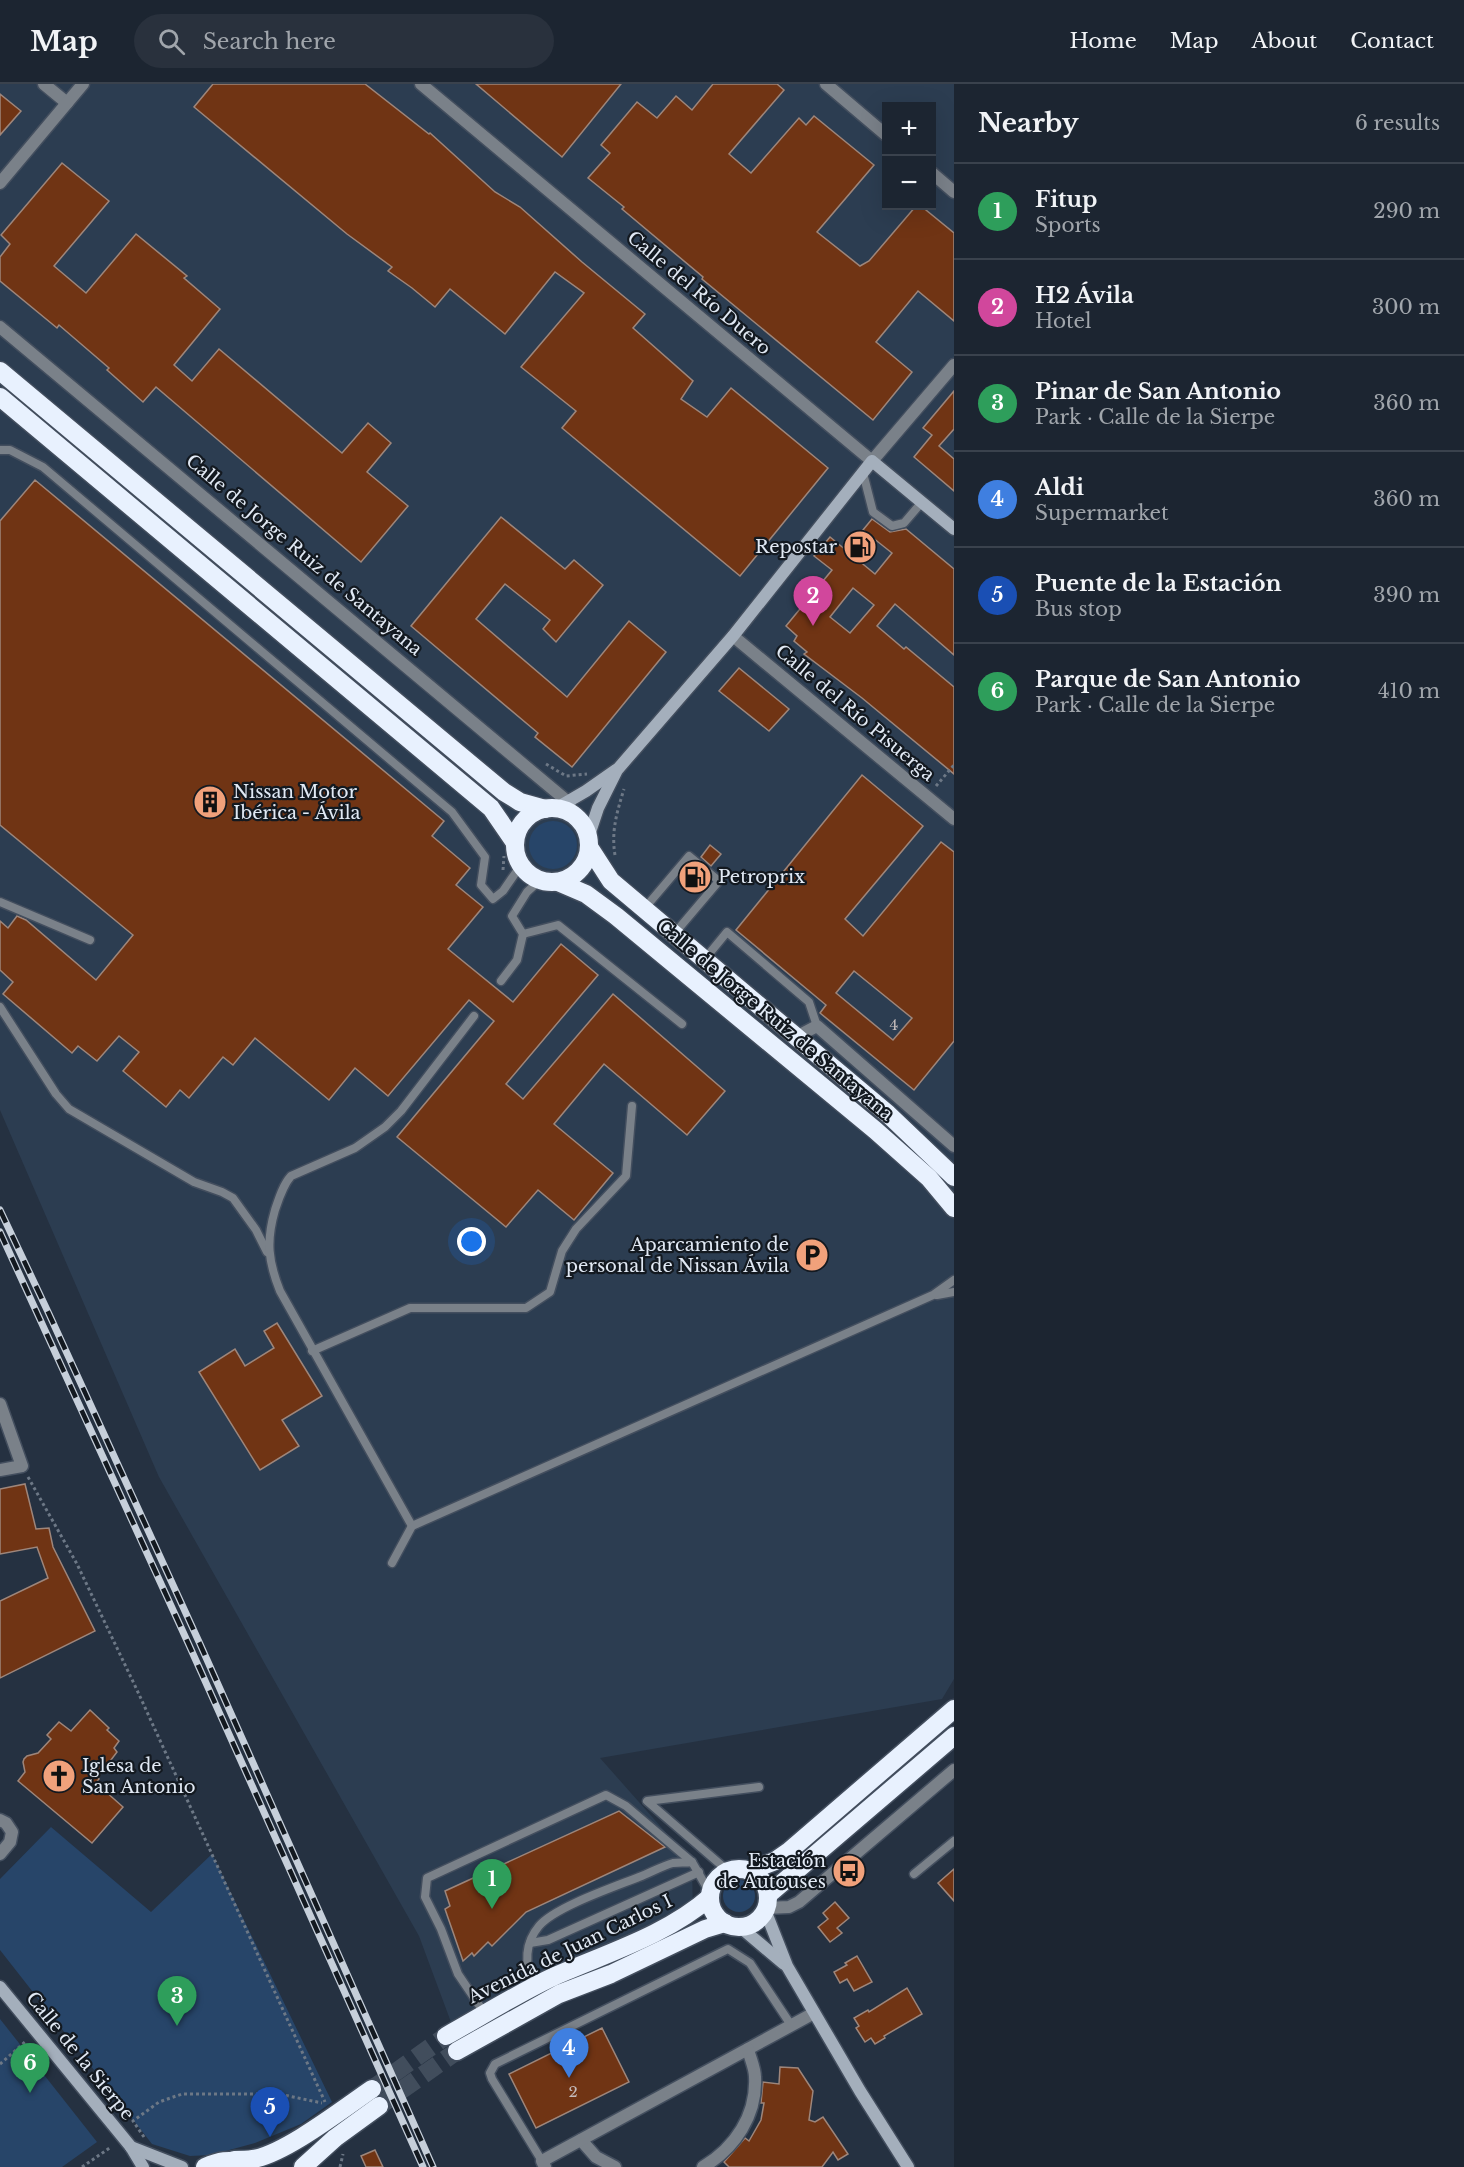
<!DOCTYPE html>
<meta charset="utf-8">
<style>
body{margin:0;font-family:"Libre Baskerville",serif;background:#29313d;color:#f1f3f6}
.controls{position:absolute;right:18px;top:18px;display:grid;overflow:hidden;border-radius:0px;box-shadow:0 6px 24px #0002}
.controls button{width:54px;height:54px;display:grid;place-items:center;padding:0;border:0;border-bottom:2px solid #3a424d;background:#1c2531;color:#f1f3f6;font:30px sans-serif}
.you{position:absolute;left:472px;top:1158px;width:21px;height:21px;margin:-15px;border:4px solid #fff;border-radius:50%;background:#1a73e8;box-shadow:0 0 0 9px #1a73e833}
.badge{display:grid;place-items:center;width:39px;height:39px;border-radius:50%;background:#1a73e8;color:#fff;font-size:20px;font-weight:700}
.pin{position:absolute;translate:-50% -50px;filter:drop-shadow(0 2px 3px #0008)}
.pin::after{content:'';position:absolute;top:32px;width:21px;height:18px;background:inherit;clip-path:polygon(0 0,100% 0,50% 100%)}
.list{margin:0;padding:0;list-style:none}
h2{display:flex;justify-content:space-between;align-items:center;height:78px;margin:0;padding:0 24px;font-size:26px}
h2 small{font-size:20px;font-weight:400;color:#a0a5ab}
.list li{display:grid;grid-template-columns:39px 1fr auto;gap:18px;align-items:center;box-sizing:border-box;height:96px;padding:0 24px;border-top:2px solid #3a424d}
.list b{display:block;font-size:22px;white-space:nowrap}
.list p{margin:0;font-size:20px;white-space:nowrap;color:#a0a5ab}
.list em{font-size:20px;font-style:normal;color:#a0a5ab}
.icon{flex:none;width:33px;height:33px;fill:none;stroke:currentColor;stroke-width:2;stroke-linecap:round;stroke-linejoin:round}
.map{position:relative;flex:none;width:954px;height:2083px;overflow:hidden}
header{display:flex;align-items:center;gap:36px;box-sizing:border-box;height:84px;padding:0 30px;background:#1c2531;border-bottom:2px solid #3a424d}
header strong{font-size:28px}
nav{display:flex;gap:33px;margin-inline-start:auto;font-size:21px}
.search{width:420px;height:54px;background:#29313d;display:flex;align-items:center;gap:15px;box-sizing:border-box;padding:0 21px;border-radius:33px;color:#a0a5ab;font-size:22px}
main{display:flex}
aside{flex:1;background:#1c2531}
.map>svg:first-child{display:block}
</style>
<header>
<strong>Map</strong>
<div class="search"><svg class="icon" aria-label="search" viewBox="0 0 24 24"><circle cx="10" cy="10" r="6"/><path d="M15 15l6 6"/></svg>Search here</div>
<nav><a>Home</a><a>Map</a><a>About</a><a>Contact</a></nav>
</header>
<main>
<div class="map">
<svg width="954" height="2083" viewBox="0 0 954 2083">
<rect width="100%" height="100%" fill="#253141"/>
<path fill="#2c3d51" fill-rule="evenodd" d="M0,0H954V1595L942,1615L600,1674L692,1778L693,1835L458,1957L419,1852L159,1393L0,1026ZM886,22H932V122H886Z"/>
<g fill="#274569">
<circle cx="553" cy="761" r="24"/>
<polygon points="51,1743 151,1828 212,1770 332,2018 301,2040 255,2059 211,2071 190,2072 152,2060 0,1866 0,1795"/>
<circle cx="739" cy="1812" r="16"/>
<polygon points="0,1935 97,2058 62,2083 0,2083"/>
</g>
<g fill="#703414" stroke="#9e867b" stroke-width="1.5" fill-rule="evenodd">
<polygon points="213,0 365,0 429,50 430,49 495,108 520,123 582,178 645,230 633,244 693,297 681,315 707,333 731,304 828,384 740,492 562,344 576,327 521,283 584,209 555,188 505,250 450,205 435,223 412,204 388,187 392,183 347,150 194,23"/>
<polygon points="476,0 621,0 562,73"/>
<polygon points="713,0 777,0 784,6 729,70 751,89 799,34 806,41 814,32 874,81 817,148 860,182 869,177 916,122 921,122 954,149 954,237 918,207 876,258 912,288 873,336 702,195 703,193 622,125 624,123 588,94 610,69 601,61 637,18 657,34 676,12 692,26"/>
<polygon points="0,10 21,27 0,51"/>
<polygon points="62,79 109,117 54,182 86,209 136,150 187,192 184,194 220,225 174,281 192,297 219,265 342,369 368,339 391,359 367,388 408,422 361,478 156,303 143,318 107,286 109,284 59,241 57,244 0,197 0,173 10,160 1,151"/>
<polygon points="954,307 954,345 939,362 954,375 954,407 914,373 932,351 923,344"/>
<polygon points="35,396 444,737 432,752 470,784 456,801 483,823 448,865 513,918 561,860 598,891 506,1000 523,1015 613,910 725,1007 687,1051 604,980 554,1040 613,1089 574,1136 538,1106 506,1143 397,1053 494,937 469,916 388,1012 355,984 329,1016 255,954 233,981 223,973 189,1014 180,1006 166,1023 123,987 139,968 119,952 97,977 78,962 72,969 3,910 13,898 0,886 0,837 8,844 17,832 26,836 96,896 133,851 0,741 0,437"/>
<polygon points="501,433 565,485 574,476 603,501 556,558 543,545 550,536 505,500 476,535 567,613 629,537 666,568 572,683 535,653 538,649 411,542"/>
<path d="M872,435L890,448L906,445L954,485V571L895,520L877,542L904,565L906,563L954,603V690L862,614L804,570L807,568L794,557L797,552L786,542L832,486L814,472L830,453L875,490L892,469L863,446ZM853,504L874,521L850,549L830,533Z"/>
<polygon points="739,584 789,625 769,647 719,607"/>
<path d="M862,691L923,742L845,835L863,852L941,758L954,768V957L914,1006L820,929L826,921L736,846ZM854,887L912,934L893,956L836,909Z"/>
<polygon points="710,761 721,770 711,782 701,773"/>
<polygon points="277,1239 322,1312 282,1336 299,1362 260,1386 199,1288 235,1265 245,1282 274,1264 264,1247"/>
<polygon points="25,1400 36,1445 49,1444 53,1463 95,1547 0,1594 0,1517 48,1494 37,1463 0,1470 0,1405"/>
<polygon points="90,1626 109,1644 107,1646 119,1657 114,1664 117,1668 98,1693 99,1695 96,1699 123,1723 92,1759 18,1697 25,1688 23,1678 24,1675 27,1672 38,1669 51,1655 47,1651 59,1638 71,1647"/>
<polygon points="619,1727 665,1763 526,1828 492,1862 488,1858 474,1872 472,1869 463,1877 445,1825 450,1822 445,1807"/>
<polygon points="954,1785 954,1817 938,1799"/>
<polygon points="835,1818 849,1834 837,1844 842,1849 830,1858 818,1843 828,1835 823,1829"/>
<polygon points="857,1872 872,1898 854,1907 847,1895 840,1899 834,1888 847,1881 845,1879"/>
<polygon points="907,1904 922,1930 884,1952 885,1954 875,1960 871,1954 865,1958 856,1944 859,1942 854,1934 868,1926 869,1928"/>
<polygon points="602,1944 629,1998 536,2044 509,1990"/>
<polygon points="780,1983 798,1984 813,2007 809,2036 815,2038 823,2033 848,2070 838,2076 833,2068 822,2083 729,2083 724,2078 745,2054 749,2057 761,2036 764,2019 761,2019 763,1998 779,2000"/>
<polygon points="375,2066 383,2083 366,2083 361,2072"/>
</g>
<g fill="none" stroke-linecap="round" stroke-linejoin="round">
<g stroke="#414d5c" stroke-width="18" stroke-dasharray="18 9" stroke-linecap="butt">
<polyline points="372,2005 446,1952"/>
<polyline points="379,2022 457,1967"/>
</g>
<g stroke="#434e5e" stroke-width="11">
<g id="lane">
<polyline points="0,366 10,366 43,383 452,728 485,773 481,801 493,815 503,807 521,781"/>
<polyline points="863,389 873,428 892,442 904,439 922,418"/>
<polyline points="0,818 90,856"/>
<polyline points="644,825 689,772 719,797 674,850"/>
<polyline points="523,850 558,841 682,940"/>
<polyline points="704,876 727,848 809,918 817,942"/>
<polyline points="501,897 517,876 523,850 512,832 527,808 540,796"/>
<polyline points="0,923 56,1010 69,1025 194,1098 222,1108 233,1114 256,1146 267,1168"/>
<polyline points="937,1211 954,1208"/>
<polyline points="312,1267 410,1224 526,1224 550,1208 562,1167 576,1145 626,1092 632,1022"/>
<path d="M412,1442L280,1207C268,1177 266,1157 275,1126C279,1114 283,1101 291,1092L355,1064L385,1043L401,1027L474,932"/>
<polyline points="392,1479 412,1442 933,1211 954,1196"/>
<polyline points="728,1787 647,1717 759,1703"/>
<polyline points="914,1790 954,1757"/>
<polyline points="530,1859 548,1856 699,1788"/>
<path d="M534,1903C525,1882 523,1861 539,1842C555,1823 614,1803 639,1793C650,1789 662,1782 673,1779C679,1778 686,1779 692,1778"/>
<polyline points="485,1930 458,1890 441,1845 425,1813 427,1794 606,1711 626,1722 692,1778 710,1809"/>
<polyline points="542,2077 492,1995 490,1989 495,1980 728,1865 750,1879 791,1941"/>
</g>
</g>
<g stroke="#434e5e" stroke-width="15">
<g id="street">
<polyline points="44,0 67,19"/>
<polyline points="421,0 872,377 954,281"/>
<polyline points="826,0 886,51"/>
<polyline points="932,89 954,108"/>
<polyline points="0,99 83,0"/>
<polyline points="0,243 567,717 576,734"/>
<polyline points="733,552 954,735"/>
<polyline points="796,953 817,942 954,1062"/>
<polyline points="0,1320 22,1382 0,1386"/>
<polyline points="0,1736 6,1739 12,1748 10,1758 0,1770"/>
<polyline points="766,1824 789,1823 799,1818 954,1686"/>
<polyline points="581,2056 596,2073 615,2083"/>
<polyline points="545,2083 542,2077 814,1929"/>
<path d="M703,2083C735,2064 757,2031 755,1993C755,1984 750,1974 748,1965"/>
</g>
</g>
<g stroke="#434e5e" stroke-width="15">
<g id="secondary">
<polyline points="555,725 586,707 616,686"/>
<polyline points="588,754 598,724 617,686 733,552 872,377 954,445"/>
<polyline points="765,1826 787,1882 860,2007 908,2083"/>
<polyline points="739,1842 784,1880"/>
<polyline points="0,1903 131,2063 143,2083"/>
<polyline points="131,2063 182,2083"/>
</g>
</g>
<g stroke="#434e5e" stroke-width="21">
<g id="highway">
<polyline points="0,287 504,708 520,718 545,725"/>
<polyline points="0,313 491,724 515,759"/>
<circle cx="552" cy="761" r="37"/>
<polyline points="589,763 611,797 888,1030 954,1093"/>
<polyline points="558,798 586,810 616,832 875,1046 929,1094 954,1124"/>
<circle cx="739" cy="1814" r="29"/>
<polyline points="749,1787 775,1777 788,1768 954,1625"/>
<polyline points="768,1811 954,1652"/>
<path d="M446,1952C482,1932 518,1909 555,1892C607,1869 667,1851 710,1813"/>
<polyline points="457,1967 559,1910 611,1890 705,1845 725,1839"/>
<path d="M234,2076C241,2076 247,2076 253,2075C285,2070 344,2024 372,2005"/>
<path d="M205,2083C219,2077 229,2075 244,2079"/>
<polyline points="303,2083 335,2054 379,2022"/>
</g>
</g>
<g stroke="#6d7886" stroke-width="3" stroke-dasharray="3 3" stroke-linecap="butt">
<polyline points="546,680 566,692 587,690"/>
<polyline points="936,702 954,681"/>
<path d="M615,771C611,747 617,728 624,705"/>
<polyline points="503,786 504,772"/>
<polyline points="28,1393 77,1480 137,1606 325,2018"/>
<polyline points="0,1980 25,1958"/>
<polyline points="144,2053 133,2037 159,2018 182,2010 279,2010 322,2019"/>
<polyline points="82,2083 111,2063"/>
<polyline points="340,2083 343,2070"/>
</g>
<use href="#lane" stroke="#7a8189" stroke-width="8"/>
<use href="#street" stroke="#7a8189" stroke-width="12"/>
<use href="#secondary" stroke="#a4afbc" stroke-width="12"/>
<use href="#highway" stroke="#e8f1fe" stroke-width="18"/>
<g stroke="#c6cfda" stroke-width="7">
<g id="rail">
<polyline points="0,1126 49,1230 200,1560 433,2083"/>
<polyline points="0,1148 189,1561 423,2083"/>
</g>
</g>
<use href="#rail" stroke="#131920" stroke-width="4.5" stroke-dasharray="14" stroke-linecap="butt"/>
</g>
<defs>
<g id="fuel-disc" transform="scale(1.725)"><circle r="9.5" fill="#f1a17b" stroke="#131920"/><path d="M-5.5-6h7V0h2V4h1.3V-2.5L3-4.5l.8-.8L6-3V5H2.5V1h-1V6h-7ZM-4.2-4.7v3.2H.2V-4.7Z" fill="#111"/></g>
<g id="building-disc" transform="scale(1.725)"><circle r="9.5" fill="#f1a17b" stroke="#131920"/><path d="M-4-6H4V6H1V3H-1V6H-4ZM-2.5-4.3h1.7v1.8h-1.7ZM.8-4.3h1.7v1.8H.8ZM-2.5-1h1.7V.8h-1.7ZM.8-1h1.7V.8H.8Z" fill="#111"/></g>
<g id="parking-disc" transform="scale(1.725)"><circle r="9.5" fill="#f1a17b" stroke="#131920"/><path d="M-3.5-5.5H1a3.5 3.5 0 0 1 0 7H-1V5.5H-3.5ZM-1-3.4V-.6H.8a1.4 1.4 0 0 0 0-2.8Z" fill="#111"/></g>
<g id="church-disc" transform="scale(1.725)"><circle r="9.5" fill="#f1a17b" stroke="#131920"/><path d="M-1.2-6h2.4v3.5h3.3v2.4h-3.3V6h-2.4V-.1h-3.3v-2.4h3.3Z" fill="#111"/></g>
<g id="bus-disc" transform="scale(1.725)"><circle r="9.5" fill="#f1a17b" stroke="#131920"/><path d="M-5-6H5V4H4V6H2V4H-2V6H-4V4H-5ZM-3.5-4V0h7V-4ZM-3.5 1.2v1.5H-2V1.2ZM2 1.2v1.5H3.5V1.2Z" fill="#111"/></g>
</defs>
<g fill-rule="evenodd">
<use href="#fuel-disc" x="860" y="463"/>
<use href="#building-disc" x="210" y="718"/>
<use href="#fuel-disc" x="695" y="793"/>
<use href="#parking-disc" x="812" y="1171"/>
<use href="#church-disc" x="59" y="1692"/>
<use href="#bus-disc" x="849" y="1787"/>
</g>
<g text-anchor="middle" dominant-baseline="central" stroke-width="4.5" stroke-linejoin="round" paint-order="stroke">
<g font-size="15" fill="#c5bcbc">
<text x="894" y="940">4</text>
<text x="573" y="2007">2</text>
</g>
<g font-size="18" fill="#e1e9f4" stroke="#131920">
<text transform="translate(699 209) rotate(40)">Calle del Río Duero</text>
<text transform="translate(304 471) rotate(40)">Calle de Jorge Ruiz de Santayana</text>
<text transform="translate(855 629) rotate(40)">Calle del Río Pisuerga</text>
<text transform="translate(775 936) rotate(40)">Calle de Jorge Ruiz de Santayana</text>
<text transform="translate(570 1865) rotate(-26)">Avenida de Juan Carlos I</text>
<text transform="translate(80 1972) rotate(51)">Calle de la Sierpe</text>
</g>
<g font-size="18" fill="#e1e9f4" stroke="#131920" text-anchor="end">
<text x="837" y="463">Repostar</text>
<text x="233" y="708" text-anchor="start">Nissan Motor<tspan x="233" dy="21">Ibérica - Ávila</tspan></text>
<text x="718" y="793" text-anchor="start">Petroprix</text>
<text x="789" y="1161">Aparcamiento de<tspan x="789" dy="21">personal de Nissan Ávila</tspan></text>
<text x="82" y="1682" text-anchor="start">Iglesa de<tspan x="82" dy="21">San Antonio</tspan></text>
<text x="826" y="1777">Estación<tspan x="826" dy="21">de Autouses</tspan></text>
</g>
</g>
</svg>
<div class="controls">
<button>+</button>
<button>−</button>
</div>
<div class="you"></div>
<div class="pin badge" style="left:492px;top:1825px;background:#2e9e5b">1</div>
<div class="pin badge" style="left:813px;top:542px;background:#d1479c">2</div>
<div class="pin badge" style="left:177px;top:1942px;background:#2e9e5b">3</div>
<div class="pin badge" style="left:569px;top:1994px;background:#3f7fe0">4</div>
<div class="pin badge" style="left:270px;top:2053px;background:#1a4fb4">5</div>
<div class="pin badge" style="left:30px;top:2009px;background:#2e9e5b">6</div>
</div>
<aside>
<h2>Nearby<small>6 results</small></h2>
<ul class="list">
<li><span class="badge" style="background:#2e9e5b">1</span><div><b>Fitup</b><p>Sports</p></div><em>290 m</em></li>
<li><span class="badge" style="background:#d1479c">2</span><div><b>H2 Ávila</b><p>Hotel</p></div><em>300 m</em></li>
<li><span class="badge" style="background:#2e9e5b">3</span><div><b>Pinar de San Antonio</b><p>Park · Calle de la Sierpe</p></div><em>360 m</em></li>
<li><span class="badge" style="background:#3f7fe0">4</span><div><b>Aldi</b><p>Supermarket</p></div><em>360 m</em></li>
<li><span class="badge" style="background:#1a4fb4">5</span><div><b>Puente de la Estación</b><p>Bus stop</p></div><em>390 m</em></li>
<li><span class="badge" style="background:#2e9e5b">6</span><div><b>Parque de San Antonio</b><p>Park · Calle de la Sierpe</p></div><em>410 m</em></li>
</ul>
</aside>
</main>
